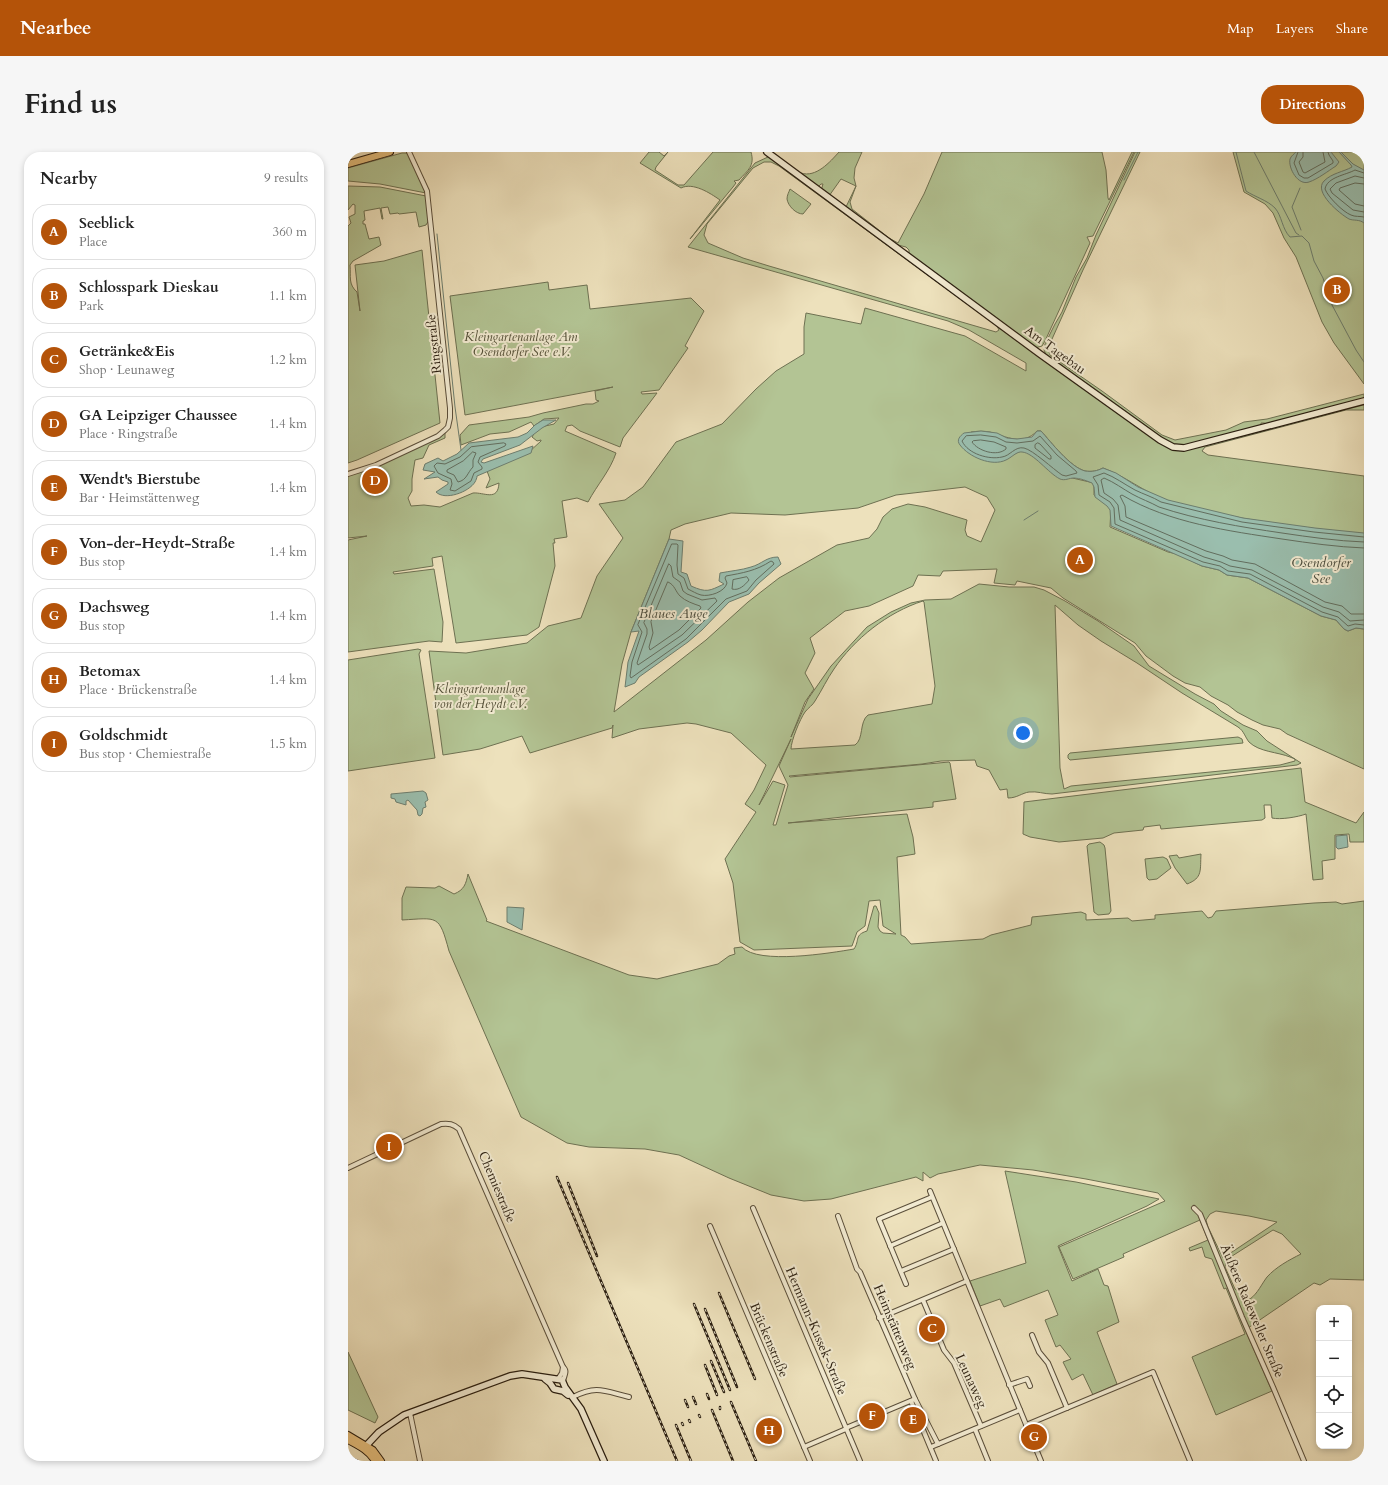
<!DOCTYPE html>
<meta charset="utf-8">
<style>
body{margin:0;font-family:Cardo,serif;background:#f6f6f6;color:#222}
.controls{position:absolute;right:12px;bottom:12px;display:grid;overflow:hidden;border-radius:8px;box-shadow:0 2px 6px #0003}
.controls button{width:36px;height:36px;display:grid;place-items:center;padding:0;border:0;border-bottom:1px solid #e0e0e0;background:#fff;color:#222;font:20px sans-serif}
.you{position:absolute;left:675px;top:581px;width:14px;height:14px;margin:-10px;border:3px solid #fff;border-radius:50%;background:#1a73e8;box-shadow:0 0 0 6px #1a73e833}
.badge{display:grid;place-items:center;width:26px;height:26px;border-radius:50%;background:#b45309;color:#fff;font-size:13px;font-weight:700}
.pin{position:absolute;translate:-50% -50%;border:2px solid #fff;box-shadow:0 1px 4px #0006}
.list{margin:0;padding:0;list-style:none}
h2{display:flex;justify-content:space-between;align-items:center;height:52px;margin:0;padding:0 16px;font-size:17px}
h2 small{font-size:13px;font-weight:400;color:#767676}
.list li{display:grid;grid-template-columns:26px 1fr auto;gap:12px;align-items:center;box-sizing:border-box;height:56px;margin:0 8px 8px;padding:0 8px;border:1px solid #e0e0e0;border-radius:16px}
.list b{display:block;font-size:15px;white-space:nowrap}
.list p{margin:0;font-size:13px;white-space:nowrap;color:#767676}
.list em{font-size:13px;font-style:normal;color:#767676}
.icon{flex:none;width:22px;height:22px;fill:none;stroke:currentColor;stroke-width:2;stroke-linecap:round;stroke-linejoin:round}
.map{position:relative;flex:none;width:1016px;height:1309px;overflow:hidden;border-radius:16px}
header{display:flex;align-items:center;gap:24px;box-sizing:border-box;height:56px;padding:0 20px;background:#b45309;color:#fff}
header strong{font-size:19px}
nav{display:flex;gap:22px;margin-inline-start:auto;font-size:14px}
.intro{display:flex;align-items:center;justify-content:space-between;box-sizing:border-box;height:96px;padding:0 24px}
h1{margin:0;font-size:28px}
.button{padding:10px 18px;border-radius:16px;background:#b45309;color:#fff;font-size:14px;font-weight:700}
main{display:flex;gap:24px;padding:0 24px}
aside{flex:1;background:#fff;border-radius:16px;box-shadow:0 2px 6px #0003}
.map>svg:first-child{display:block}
</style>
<header>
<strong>Nearbee</strong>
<nav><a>Map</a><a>Layers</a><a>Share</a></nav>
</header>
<div class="intro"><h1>Find us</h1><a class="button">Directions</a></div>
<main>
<aside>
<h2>Nearby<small>9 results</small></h2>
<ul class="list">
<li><span class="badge">A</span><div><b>Seeblick</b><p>Place</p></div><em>360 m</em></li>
<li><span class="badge">B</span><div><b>Schlosspark Dieskau</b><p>Park</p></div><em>1.1 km</em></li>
<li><span class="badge">C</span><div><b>Getränke&amp;Eis</b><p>Shop · Leunaweg</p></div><em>1.2 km</em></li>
<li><span class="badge">D</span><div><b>GA Leipziger Chaussee</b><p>Place · Ringstraße</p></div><em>1.4 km</em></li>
<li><span class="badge">E</span><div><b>Wendt's Bierstube</b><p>Bar · Heimstättenweg</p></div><em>1.4 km</em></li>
<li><span class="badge">F</span><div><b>Von-der-Heydt-Straße</b><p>Bus stop</p></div><em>1.4 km</em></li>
<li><span class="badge">G</span><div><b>Dachsweg</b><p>Bus stop</p></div><em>1.4 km</em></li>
<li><span class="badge">H</span><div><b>Betomax</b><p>Place · Brückenstraße</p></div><em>1.4 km</em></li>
<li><span class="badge">I</span><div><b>Goldschmidt</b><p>Bus stop · Chemiestraße</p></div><em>1.5 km</em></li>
</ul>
</aside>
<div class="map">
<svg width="1016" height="1309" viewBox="0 0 1016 1309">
<rect width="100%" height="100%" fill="#ede1bc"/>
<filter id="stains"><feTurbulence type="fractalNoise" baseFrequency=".005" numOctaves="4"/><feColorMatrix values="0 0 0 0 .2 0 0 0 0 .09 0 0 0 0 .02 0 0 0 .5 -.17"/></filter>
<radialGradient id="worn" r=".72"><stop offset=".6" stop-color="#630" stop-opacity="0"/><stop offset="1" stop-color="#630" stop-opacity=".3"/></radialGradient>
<g fill="#b3c494" stroke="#6e7152" fill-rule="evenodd">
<path d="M301,0H311L316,4L320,0L308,15L307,18L330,33H336L365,0H403C407,14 400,18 391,28L386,29L388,31L385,35L342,87L372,48C362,41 345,30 333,36L292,11Z"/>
<path d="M491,0H514L507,16L506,26L508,34L502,50L504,57L541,86L550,91L576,42L594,0H754L758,18L760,46L761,48L784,0H786L745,84L739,85L742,91L697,189L694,194L687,196L561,103V98L558,95L546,92L497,57L508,34L493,27L481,44L473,39L475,32H473L470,35L451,23L453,21C468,26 482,10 491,0Z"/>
<path d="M787,0H792L735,118L700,196L702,203L754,239L814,283L827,288L878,278L896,270L919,267L1016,242V247L919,272L916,271H913V274L838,293C829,294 822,291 814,287L699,205L696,198L697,192L707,172L714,160L728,125L739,106L748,83Z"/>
<polygon points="885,0 1016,0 1016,232 986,191 974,170 948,105 936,86 925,61 917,52 896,40"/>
<polygon points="54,1 59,1 61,4 74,30 78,41 32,32 0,29 0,16"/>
<path d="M420,5H422L826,297L1016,251V258H998L857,295L854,299L860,303L1016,324V382C961,376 910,371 856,358C844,354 830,352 818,348C796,340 777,324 755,316C749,319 744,320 737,319C722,315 703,290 693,279H689C675,294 659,285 642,280C636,279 630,279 623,280L651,308L678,297L707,322L746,331V343L763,355L762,375L820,400L829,402L854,414L871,418L879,423L900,426L973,464L988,468L996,477L1000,479L1008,476L1016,477V617L939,582L932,577L915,573L904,568L889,560L880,553L863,544L852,535L837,531L825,524L798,504L787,491L715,446L703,436L669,429L667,433L646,431L649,417L595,419L592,424L570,423L565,434L521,454L497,459L462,486L467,501L457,521L466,537L457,550L443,585L460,547L483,514L519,475L543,460L563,451L577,448L603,447L631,432L661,435H686L696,438L717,449L750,469L786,494L801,514L847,542L866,552L873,559L895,573L909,579L919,589L953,611L949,613L704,642C696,642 689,639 681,640C674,641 669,646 660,646L659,637L652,638L641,618L629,614L627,608L593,609L574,612L441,624L442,625L601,610L602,611L608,647L585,650V655L440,671L559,662L565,685L567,702L549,705L553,783L557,785L563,792L635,787L643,783L683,773L684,765L733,760L738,762V768L780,766L784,769L807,767V763L854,759L860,766L864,765L868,759L966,751L988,750L994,752L1016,749V1128L982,1127L972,1133L966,1131L900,1176L899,1182L924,1239L868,1263L844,1205L897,1182L878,1136L876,1137L864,1107L857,1105L854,1095L842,1099L841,1096L860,1088L852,1068L775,1102L776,1105L725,1127L711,1095L817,1049L810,1041L738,1027L685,1018L632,1013L590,1022L582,1026L575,1020V1029L568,1025L483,1047L456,1049L423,1043L381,1026L331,1003L297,997L241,995L219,991L173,965L101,799C91,762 90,766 54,768V746L58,735L87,736L91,734L106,742C116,738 118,732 120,722L139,768L138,769L281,823L309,827L370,812L381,804L387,802L386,796L394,795C410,813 483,801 506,797C512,788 506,783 519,779L526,754H528L531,761L530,775L532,779L535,781L548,782L535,774L532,748L521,749L517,774L509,780L504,794L406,798L392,790L385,731L377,707L408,660L397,652L406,638L418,613L383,581L348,572L339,571L291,577L264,586L265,573L264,576L182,601L174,584L132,597L95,603L81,499L118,501L179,491L200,474L233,466L249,424L275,386L251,352L277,348L295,335L328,290L374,272L408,237L428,219L456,202V175L458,161L513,172L517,156L617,184L678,219V211L621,178L600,169L340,95L407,11ZM416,10H423L431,14L649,174L651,178L648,180L421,114L395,106L360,91L356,83L359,72L405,16ZM617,335L639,345L647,358L633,390L619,384L617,378L619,368L577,355L560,352L544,357L535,365L529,377L521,386L489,393L431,426L400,450L358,488L266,560L274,512L283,480L321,387L323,378L337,372L383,361L437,363L510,356L548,343ZM575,449L576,450L587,534L584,552L520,563C511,570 516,587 507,593L443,597C443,589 452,567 457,560C460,556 465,553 467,549C474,538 479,527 486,517C506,487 540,460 575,449ZM707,453L730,473L753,489L789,511L834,541L890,575C896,579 897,585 901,590C911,600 930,600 942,605L947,607V609L932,613L723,634L716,637L712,616ZM443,587L431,614L440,633L428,673H425L437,633L425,629L411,653ZM868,1059L901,1064L929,1070L875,1106L860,1075L858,1068L862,1062ZM925,1078L934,1082L953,1102C941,1108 928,1115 919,1125C913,1133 910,1141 902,1147L887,1137L877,1115L878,1108L881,1106Z"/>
<path d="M0,34L32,35L78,44L81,68L78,73L71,75L68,60L51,62L50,61L42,62L40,55L33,56L35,67H34L32,56L16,59L17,68L15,69V72H17L21,87L31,85L33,93L5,109L2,113C3,125 0,132 9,140L12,159L7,113L36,109L74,98L92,271L9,308L0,311V74L3,71L1,65L7,62V53L5,52L0,58Z"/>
<path d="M442,37L463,52L455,62C448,62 440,54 439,47C439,43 441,40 442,37Z"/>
<path d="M200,130L201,138L239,133L242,157L343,146L356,159L337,194L340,196L311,238L293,240L294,242L309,241L275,286L272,295L232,279L224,273L219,274L217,279L268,301C262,319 249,333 240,350L229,346L214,349L219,385L206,387L207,391H205L207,414L191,475L179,483L108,491L94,404L84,406L85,414L45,420L46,422L86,417L95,470L94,490L81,489L0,500V388L19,384L0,386V323L28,315L31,335L27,336L28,340L31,339V336H33L29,314L97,280V286L81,293L75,306L67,308L64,327V339L60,346L63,354L76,353L92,355L125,341C136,340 150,350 151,331L138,336L142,327L139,319L181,300L193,289V288L189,289L184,285L187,280L193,275L206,272L211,266L196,267L186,274L183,270L161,280L142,282L113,293L112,283L121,273L181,265L195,261L238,252H245L251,249L248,248L247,239L265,235L117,263L102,144Z"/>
<polygon points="70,497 73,498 71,502 87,606 0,619 0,508"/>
<polygon points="890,585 894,587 895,591 722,608 720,606 720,603 722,601"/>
<path d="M953,616L957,650L1008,671L1016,660V690H1002L1001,682L987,683V707L974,709L975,727L965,728L958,662C950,665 932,668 924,666L923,653H916L917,666L914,668L813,677L812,673L796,675L795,678L766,681L755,686L711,690L682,685L675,682L676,650Z"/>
<polygon points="752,690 756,693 757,696 763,759 761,762 750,763 746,760 739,694 741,692"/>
<path d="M853,702C852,718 855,726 839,732L827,716L821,704L829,703L831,706Z"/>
<polygon points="815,705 819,707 823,716 809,727 801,728 799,726 797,707"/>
<polygon points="657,1019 728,1030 811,1047 799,1054 710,1094 724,1129 750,1117 756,1133 760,1134 771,1170 749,1180 769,1232 745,1243 735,1222 724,1228 715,1210 723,1207 712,1193 708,1195 697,1168 710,1163 700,1138 656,1155 652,1147 632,1154 622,1129 678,1111"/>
<polygon points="0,1200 30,1265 27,1271 0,1258"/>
</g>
<g fill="#9abeae" stroke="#6d7e6f">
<path d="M948,0H983L991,10L988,14C980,19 970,27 961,30C950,34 940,16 942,7C943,4 946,2 948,0Z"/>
<path d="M991,0H993L1005,12L1016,18V71C1011,67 1006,69 1001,67C992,62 965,40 976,29C984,21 995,20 1004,15L1003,13Z"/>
<path d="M195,268H208L194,276L172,293L135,307L133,310L136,311L185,294L183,301L129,324C129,326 128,328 127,330C121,340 97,349 88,340L100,332V330L94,328L90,325L76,327L87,320L75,318L77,312L90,306L95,309L109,302L121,291L170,285L179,281L187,273Z"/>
<path d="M633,279L649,281L659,286L669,287L684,285L689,279H693C703,290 722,315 737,319C744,320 749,319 755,316L768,321L790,335L820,348L895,366L967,376L1016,381V477L1008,476L1000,479L996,477L988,468L973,464L900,426L879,423L871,418L854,414L763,374L762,358L759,354L747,345L746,335L744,331C739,329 732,326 726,326C721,326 717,329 712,327C700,321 686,301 674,300C669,299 663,306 658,308C644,315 621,305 612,293C608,288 612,284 616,281Z"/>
<path d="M321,387L335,389L333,420L339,422L343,434C359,441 361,439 376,432L371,429L372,421C382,419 394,418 403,415C414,412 418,405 430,405L433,412L411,431L401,442L381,450L354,478L340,490L291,525L287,531L277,535L280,510L291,479L283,480Z"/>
<polygon points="75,639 78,641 80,648 77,650 78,655 75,656 74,662 72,664 70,663 69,658 60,648 58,649 58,653 48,650 47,647 43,646 43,642"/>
<polygon points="999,683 1000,695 990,697 988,695 988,684"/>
<polygon points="159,755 176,756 174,778 159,770"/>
</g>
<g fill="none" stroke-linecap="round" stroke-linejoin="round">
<g stroke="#626e5f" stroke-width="1">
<polyline points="950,0 946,11 951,23 956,26 960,26 985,11 985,9 981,3 980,0"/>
<polyline points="955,0 955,5 951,10 955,20 957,21 977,10 975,0"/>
<path d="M1016,21L1007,18C998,23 979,25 977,37C980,45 995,60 1003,63C1007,65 1012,64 1016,65"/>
<polyline points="1016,26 1007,24 988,31 982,37 984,41 1005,58 1016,60"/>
<polyline points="1016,32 1007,31 992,36 991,38 1007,52 1016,54"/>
<path d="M633,283L648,285L658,290L669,291L685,289L692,284L709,303L728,319L729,321L718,324L714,323C705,317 685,298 676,296C667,294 662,304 654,305C641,308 620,302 614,289L618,284Z"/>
<path d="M633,288L646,290L658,295V297C649,305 630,299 624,290L625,289Z"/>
<polygon points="156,291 158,292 157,294 132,305 130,310 134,315 134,317 126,321 123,329 107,339 102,338 104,332 103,327 90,321 86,314 89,311 97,312 112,305 123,295"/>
<polygon points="690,291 692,292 703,304 703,307 701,307 687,296 687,293"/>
<path d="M125,300L128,301L125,308V315C119,321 119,328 110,330L106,323L99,320V318L115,309Z"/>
<path d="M1016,385L966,380L894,370L813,350C805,345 795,342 787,338C776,332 767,325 756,321L745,325L750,333L751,343L762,350L766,356L767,372L855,410L872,414L880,419L902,422L974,460L990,465L1000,474L1007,472L1016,473"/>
<path d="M1016,390C989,389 961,385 934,381C893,375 850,368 811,355C802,350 793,347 784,342C775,337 766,330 756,326L753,328L756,341L765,347L770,353L772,368L856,405L873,410L882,414L904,418L975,455L991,460L1002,469L1016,468"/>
<path d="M324,392H329L330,393L329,413L330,422L336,426L340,437C344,439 349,442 353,443C361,445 377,440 379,431L377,426L378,424C394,421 408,419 423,409L425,410L426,412L408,428L399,439L378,447L338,487L283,526L282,524L284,510L294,480L290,473Z"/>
<path d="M1016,396C989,395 961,391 934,387C881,379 821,371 774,343L772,344L777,354L778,365L858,399L875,404L884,408L907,412L977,450L994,454L1003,462H1016"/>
<polygon points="321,412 323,414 325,425 332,430 335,439 339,442 354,448 367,446 369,449 334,483 290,513 289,511 299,482 299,477 296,471"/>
<path d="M399,425L401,428C397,433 391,439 384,437L385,428Z"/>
<path d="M320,430C327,433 327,439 332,444C337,449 346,452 352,454L353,456L331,478L302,498L301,495L305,481L303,470Z"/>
</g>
<g stroke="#6d7e6f" stroke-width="1">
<path d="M888,0L898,39C907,45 919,48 927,56C934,64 934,77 942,85L954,84L961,91L966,109L975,126L984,153L1008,198L1016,210"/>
<polyline points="906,0 948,81 951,83"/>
<polyline points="776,28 790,0"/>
<polyline points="952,36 944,55 953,78"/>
<polyline points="89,82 107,255 113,298"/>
<polyline points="676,368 690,359"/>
</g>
<g stroke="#5b4f3b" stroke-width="6">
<g id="street">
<polyline points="0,322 28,313 90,284 97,278 100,275 102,266 102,256 79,39 61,0"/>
<path d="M0,1016L93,972C101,971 105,972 111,977L215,1215C220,1219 216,1224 215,1229"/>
<polyline points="582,1039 693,1309"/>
<polyline points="405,1056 512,1309"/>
<polyline points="846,1056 852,1062 894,1165 925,1235 956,1309"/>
<polyline points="490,1064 509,1117 512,1120 567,1247 590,1292"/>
<polyline points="362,1074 462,1309"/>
<polyline points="542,1094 595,1071"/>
<polyline points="553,1119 606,1097"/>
<polyline points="558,1132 531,1067 584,1045"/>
<polyline points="575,1148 596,1198 606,1211 633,1274"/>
<polyline points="531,1166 619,1129"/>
<polyline points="684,1183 691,1200 700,1211 719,1256"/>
<polyline points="210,1227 214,1221 215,1215"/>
<polyline points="661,1233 679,1227 682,1234"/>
<path d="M225,1245C249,1233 256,1239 281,1245"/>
<polyline points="563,1249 588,1309"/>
<polyline points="62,1261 72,1309"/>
<polyline points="678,1273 805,1220 842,1309"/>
<polyline points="498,1276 567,1247"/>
<polyline points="627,1277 640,1309"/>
<polyline points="456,1295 498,1277"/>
<polyline points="583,1295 672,1258"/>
</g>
</g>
<g stroke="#2a1e10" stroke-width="8">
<g id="secondary">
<polyline points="419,0 692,202 812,288 825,295 836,296 1016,249"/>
<polyline points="197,1227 202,1231 206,1237 215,1239 220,1243"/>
<polyline points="16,1296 31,1280 56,1263 162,1224 174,1222 214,1228 217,1235 233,1257 256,1309"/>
</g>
</g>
<g stroke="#2a1e10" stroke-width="8">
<g id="primary">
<polyline points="0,12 42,0"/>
<polyline points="0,1283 25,1298 33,1309"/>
<path d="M0,1288C11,1294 20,1298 27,1309"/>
</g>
</g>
<use href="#street" stroke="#f3ecd3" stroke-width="4"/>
<use href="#secondary" stroke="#f3ecd3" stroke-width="5.5"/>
<use href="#primary" stroke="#e6c07e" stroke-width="6"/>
<g stroke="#2a1e10" stroke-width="2.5">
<g id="rail">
<polyline points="209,1025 329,1309"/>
<polyline points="220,1031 249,1104"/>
<polyline points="371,1141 407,1227"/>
<polyline points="346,1152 382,1238"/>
<polyline points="357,1157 389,1235"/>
<polyline points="363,1209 376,1240"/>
<polyline points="357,1213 369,1243"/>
<polyline points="359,1242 361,1247"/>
<polyline points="345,1245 348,1252"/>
<polyline points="337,1248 340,1255"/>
<polyline points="383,1250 408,1309"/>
<polyline points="372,1255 372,1257"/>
<polyline points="364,1258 385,1309"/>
<polyline points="351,1263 352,1265"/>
<polyline points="341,1268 342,1270"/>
<polyline points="334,1271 335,1273"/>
<polyline points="328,1273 343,1309"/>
<polyline points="0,1304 10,1309"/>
</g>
</g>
<use href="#rail" stroke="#f3ecd3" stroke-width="1" stroke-dasharray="3" stroke-linecap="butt"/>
</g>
<g text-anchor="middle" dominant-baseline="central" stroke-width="4" stroke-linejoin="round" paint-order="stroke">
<g font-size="13" font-style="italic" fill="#535038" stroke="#f3ecd3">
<text x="173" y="185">Kleingartenanlage Am<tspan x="173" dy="15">Osendorfer See e.V.</tspan></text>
<text x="132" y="537">Kleingartenanlage<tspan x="132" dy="15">von der Heydt e.V.</tspan></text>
</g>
<g font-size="13" fill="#2a1e10" stroke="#f3ecd3">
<text transform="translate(86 192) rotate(-96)">Ringstraße</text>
<text transform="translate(707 198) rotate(36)">Am Tagebau</text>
<text transform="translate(149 1035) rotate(67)">Chemiestraße</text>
<text transform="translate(904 1159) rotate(67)">Äußere Radeweller Straße</text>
<text transform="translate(547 1175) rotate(67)">Heimstättenweg</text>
<text transform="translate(468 1179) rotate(67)">Hermann-Kussek-Straße</text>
<text transform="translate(421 1188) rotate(67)">Brückenstraße</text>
<text transform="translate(623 1229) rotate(65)">Leunaweg</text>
</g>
<g font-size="14" font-style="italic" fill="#4c4e3f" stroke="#f3ecd3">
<text x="973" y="410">Osendorfer<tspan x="973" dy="16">See</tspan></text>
<text x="325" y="461">Blaues Auge</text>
</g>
</g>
<rect width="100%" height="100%" filter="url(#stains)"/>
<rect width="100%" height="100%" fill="url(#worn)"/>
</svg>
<div class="controls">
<button>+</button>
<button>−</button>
<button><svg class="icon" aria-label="locate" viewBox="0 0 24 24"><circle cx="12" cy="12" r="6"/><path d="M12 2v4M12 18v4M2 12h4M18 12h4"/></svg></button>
<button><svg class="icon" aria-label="layers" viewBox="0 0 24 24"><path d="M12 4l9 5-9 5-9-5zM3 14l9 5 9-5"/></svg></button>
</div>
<div class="you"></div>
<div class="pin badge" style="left:732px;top:408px">A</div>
<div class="pin badge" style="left:989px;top:138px">B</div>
<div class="pin badge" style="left:584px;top:1177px">C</div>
<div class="pin badge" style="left:27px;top:329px">D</div>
<div class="pin badge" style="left:565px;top:1268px">E</div>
<div class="pin badge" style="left:524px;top:1264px">F</div>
<div class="pin badge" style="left:686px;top:1285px">G</div>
<div class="pin badge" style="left:421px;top:1279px">H</div>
<div class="pin badge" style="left:41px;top:995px">I</div>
</div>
</main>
